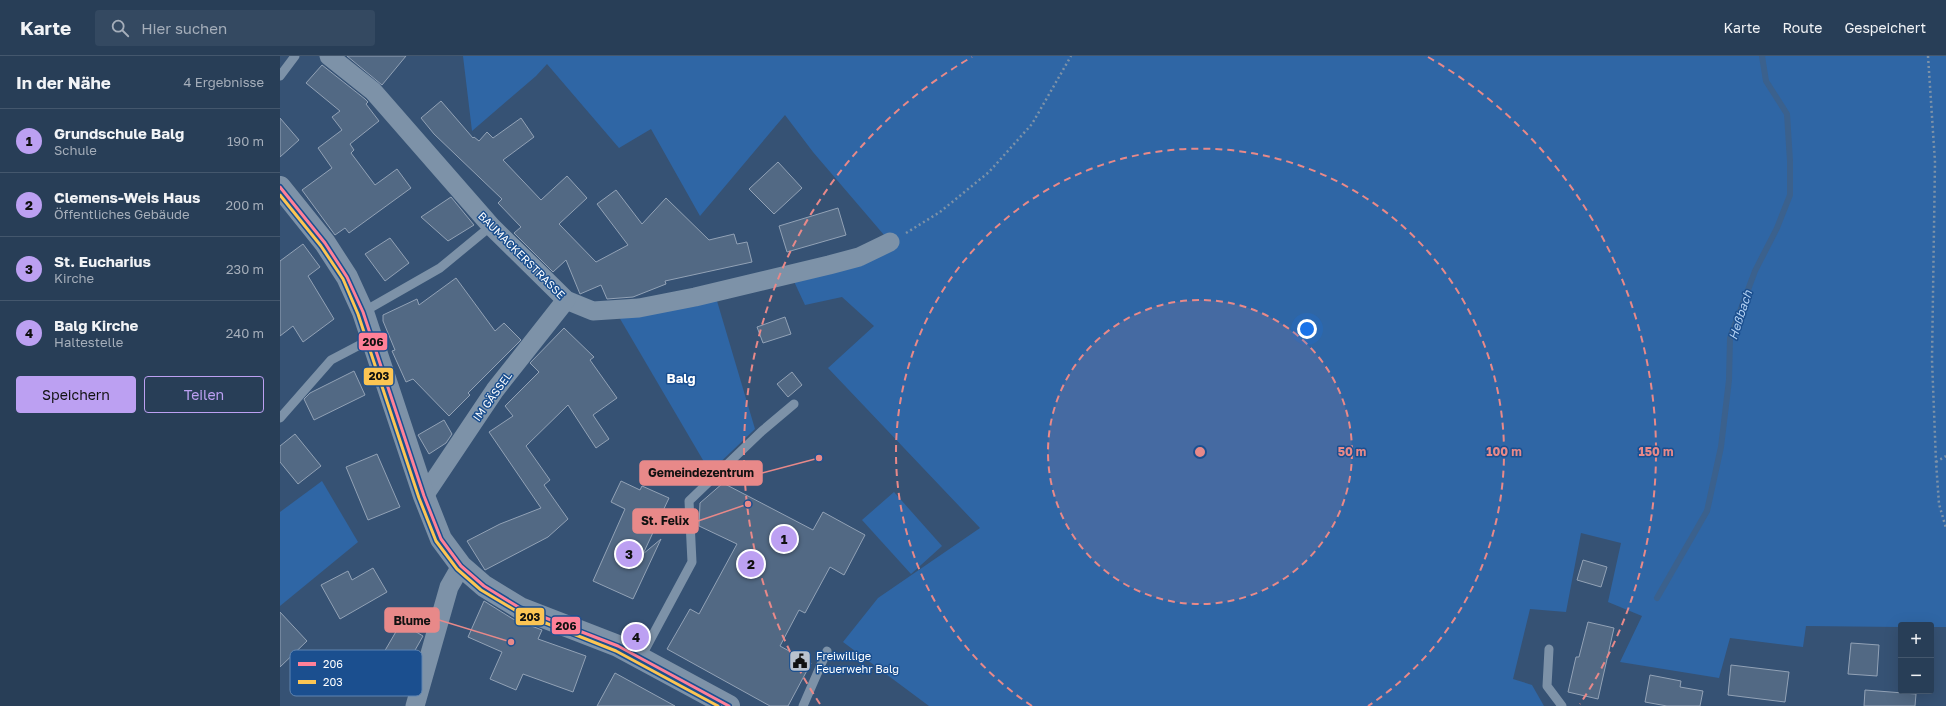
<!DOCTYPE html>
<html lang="de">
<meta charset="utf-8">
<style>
body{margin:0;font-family:"Golos Text",sans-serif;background:#344961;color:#f1f3f6}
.controls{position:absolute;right:12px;bottom:12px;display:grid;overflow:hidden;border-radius:4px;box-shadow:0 4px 16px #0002}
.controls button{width:36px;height:36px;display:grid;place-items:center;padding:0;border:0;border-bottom:1px solid #44576d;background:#283e57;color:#f1f3f6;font:20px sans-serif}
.you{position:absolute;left:1027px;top:273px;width:14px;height:14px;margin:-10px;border:3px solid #fff;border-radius:50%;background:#1a73e8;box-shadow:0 0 0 6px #1a73e833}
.badge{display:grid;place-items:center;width:26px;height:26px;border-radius:50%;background:#bca0f2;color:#111;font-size:13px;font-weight:700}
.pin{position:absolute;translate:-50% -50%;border:2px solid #fff;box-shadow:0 1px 4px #0006}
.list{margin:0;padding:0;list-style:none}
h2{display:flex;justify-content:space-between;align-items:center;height:52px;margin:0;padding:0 16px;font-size:17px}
h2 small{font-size:13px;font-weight:400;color:#a5aeba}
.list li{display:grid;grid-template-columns:26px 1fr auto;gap:12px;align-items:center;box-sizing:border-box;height:64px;padding:0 16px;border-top:1px solid #44576d}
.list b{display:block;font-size:15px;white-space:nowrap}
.list p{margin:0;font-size:13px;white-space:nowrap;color:#a5aeba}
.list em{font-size:13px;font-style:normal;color:#a5aeba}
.actions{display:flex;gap:8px;padding:12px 16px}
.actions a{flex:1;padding:9px 0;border:1px solid #bca0f2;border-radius:4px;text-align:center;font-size:14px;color:#bca0f2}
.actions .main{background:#bca0f2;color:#111}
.icon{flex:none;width:22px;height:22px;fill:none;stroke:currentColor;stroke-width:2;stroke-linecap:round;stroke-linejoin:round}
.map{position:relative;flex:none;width:1666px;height:650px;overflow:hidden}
header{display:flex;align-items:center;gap:24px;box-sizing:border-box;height:56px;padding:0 20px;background:#283e57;border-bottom:1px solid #44576d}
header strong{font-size:19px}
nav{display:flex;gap:22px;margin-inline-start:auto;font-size:14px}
.search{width:280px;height:36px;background:#344961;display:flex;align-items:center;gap:10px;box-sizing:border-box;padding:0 14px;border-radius:4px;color:#a5aeba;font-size:15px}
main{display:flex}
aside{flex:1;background:#283e57}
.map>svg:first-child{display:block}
</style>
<header>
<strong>Karte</strong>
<div class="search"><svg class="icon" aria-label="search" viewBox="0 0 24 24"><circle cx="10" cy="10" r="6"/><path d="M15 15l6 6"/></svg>Hier suchen</div>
<nav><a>Karte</a><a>Route</a><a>Gespeichert</a></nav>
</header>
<main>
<aside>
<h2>In der Nähe<small>4 Ergebnisse</small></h2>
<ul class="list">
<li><span class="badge">1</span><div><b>Grundschule Balg</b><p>Schule</p></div><em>190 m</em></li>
<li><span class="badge">2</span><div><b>Clemens-Weis Haus</b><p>Öffentliches Gebäude</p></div><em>200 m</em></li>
<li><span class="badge">3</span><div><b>St. Eucharius</b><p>Kirche</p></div><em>230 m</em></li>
<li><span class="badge">4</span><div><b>Balg Kirche</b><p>Haltestelle</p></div><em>240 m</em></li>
</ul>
<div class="actions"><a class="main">Speichern</a><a>Teilen</a></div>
</aside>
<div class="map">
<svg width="1666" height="650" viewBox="0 0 1666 650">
<rect width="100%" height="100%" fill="#365274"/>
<g fill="#2f66a5">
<polygon points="183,0 1666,0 1666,571 1651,571 1651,569 1621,569 1621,571 1526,570 1523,591 1450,582 1439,622 1340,606 1362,560 1328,546 1341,487 1301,477 1286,556 1250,553 1233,623 1252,629 1264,650 649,650 563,586 598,542 700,472 548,312 594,270 562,241 525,249 511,219 610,186 533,96 505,59 420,160 371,73 339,92 267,8 256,20 192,75"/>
<polygon points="437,245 475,373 430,416 339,261"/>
<polygon points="42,425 78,486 0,550 0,456"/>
<polygon points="614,436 662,490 631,518 582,464"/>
</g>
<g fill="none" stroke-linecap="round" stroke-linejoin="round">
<polyline stroke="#3b618d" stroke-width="6" points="1377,542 1427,455 1441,391 1449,324 1450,282 1475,215 1497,172 1510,139 1510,105 1507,58 1486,25 1482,0"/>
</g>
<g fill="#526984" stroke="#92a2b6">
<polygon points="67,0 126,0 102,29"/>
<polygon points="42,9 85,43 88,46 86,48 99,65 70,88 74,94 71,97 95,129 117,113 131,132 69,177 65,172 55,179 22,134 52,112 38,92 62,74 52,61 60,55 26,27"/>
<polygon points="161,45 193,82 194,81 199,85 207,76 213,82 241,62 254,81 223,104 261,144 287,120 307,142 279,168 316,206 348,189 317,148 336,134 362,168 386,142 429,184 454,178 457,188 467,186 472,206 385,225 386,228 353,241 327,243 321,229 300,238 286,204 273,216 234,177 241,171 218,147 222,143 154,78 141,62"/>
<polygon points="0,62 19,84 0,101"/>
<polygon points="498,106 522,132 494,158 469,133"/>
<polygon points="171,141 194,169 168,185 141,161"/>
<polygon points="558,152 566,179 507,196 499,170"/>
<polygon points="110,182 129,207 105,225 85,198"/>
<polygon points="23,188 40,211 28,220 54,263 23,286 13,270 0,280 0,205"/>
<polygon points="176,222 215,275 224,267 241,284 188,337 190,339 169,360 133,323 126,326 112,295 115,294 103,265 103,259 137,243 139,249"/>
<polygon points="505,261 511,278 483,287 477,271"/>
<polygon points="284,272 314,301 310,304 337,342 313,359 329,383 316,392 288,349 246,390 270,424 264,429 288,463 268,481 205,514 187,485 220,468 261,452 209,376 233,360 225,350 259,316 250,307"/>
<polygon points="74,315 85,339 34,364 24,343 30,337"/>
<polygon points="512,316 522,329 508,341 497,328"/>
<polygon points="164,364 172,378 166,387 149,398 138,379"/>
<polygon points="15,378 41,410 18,428 0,406 0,390"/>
<polygon points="97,398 120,451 88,464 66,411"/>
<polygon points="341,425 360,434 362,430 389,442 363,498 381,483 353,543 313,525 345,453 331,446"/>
<polygon points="443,427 533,474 543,456 585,479 564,519 550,511 525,557 519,554 500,590 531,607 508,650 490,650 387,593 410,553 419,558 457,488 419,470 420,447"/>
<polygon points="1303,504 1327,511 1321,531 1297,524"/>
<polygon points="93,512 107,536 60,563 41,529 68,515 72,524"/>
<polygon points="204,545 233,563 262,574 258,583 306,600 293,636 243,618 236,634 210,623 222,596 188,581"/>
<polygon points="0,556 27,585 0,611"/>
<polygon points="1308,566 1334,572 1318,643 1288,636 1296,601 1299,601"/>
<polygon points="121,567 143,580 112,635 89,622"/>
<polygon points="1571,587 1599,589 1597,620 1568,618"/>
<polygon points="1451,609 1509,616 1505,646 1448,639"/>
<polygon points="335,617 395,650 317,650"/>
<polygon points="1370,619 1401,625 1400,631 1423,635 1420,650 1387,650 1365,646"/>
<polygon points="1585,634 1636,638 1635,650 1584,650"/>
</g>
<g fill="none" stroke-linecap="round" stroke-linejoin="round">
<g stroke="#7d92a8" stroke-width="2.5" stroke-dasharray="2 3" stroke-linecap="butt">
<polyline points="1648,0 1655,106 1652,304 1656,406 1659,448 1666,472"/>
<polyline points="626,177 660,156 709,116 752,68 791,0"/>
<polyline points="1656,406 1666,400"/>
</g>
<g stroke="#7d92a8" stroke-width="9">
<polyline points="0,20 15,0"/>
<polyline points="83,256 160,212 211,170"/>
<polyline points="0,362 51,304 91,283"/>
<polyline points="1269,593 1267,630 1282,650"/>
<polyline points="361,601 412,506 409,445 482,375 514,348"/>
<polyline points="523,650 547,595"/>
</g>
<g stroke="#7d92a8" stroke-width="19">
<polyline points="49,0 93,35 211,170 278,236 286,244 313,255 359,252 415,241 549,209 579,201 610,186"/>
<polyline points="144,440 215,334 286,244"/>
<polyline points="135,650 169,531 181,510"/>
</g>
<polyline stroke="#7d92a8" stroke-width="22" points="0,131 45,187 67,221 83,256 144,440 161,483 181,510 204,530 240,552 338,590 449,650"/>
<g stroke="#1b4f8f" stroke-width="6">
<polyline id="bus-1" points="0,131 45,187 67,221 83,256 144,440 161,483 181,510 204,530 240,552 338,590 449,650"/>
</g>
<g stroke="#1b4f8f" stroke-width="6">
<polyline id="bus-2" points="0,139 41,190 63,223 78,258 139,442 156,485 177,513 201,534 238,556 336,595 438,650"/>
</g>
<use href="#bus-1" stroke="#ff8098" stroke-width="3"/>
<use href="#bus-2" stroke="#fcc553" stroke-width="3"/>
</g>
<circle cx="920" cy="396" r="152" fill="#e88989" fill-opacity=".12"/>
<g fill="none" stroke="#e88989" stroke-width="2" stroke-dasharray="7 5">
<circle cx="920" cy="396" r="152"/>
<path d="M752 650A304 304 0 1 1 1088 650"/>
<path d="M540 648A456 456 0 0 1 692 1M1148 1A456 456 0 0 1 1300 648"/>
</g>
<defs>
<g id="civic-square" transform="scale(1.15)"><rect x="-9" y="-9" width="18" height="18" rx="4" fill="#b9c2ce" stroke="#1b4f8f"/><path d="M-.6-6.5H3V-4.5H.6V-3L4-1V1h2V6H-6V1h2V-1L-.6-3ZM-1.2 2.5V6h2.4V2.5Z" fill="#111"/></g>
</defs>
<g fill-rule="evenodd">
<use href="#civic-square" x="520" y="605"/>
</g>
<g text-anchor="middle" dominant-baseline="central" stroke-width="3" stroke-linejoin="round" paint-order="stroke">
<g font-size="11" fill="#fff" stroke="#1b4f8f">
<text transform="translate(242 199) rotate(45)">BAUMACKERSTRASSE</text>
<text transform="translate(212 340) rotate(-54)">IM GÄSSEL</text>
</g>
<g font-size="11" fill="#fff" stroke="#1b4f8f" text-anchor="start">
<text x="536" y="599">Freiwillige<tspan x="536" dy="13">Feuerwehr Balg</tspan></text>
</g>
<g font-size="12" font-style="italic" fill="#b5d3f5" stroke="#1b4f8f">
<text transform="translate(1460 259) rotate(-72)">Heßbach</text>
</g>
<g font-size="13" font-weight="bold" fill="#fff" stroke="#1b4f8f">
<text x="401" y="322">Balg</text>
</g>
</g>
<rect x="10" y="594" width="132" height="46" rx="6" fill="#1b4f8f" stroke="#5f84b1" stroke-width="1"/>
<rect x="18" y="606" width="18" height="4" fill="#ff8098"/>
<rect x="18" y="624" width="18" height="4" fill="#fcc553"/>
<g font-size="11" fill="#fff">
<text x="43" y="612">206</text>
<text x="43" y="630">203</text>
</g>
<circle cx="920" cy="396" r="6" fill="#e88989" stroke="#1b4f8f" stroke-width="2"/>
<g font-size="12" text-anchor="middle" font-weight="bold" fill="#e88989" stroke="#1b4f8f" stroke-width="3" stroke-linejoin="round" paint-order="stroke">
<text x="1072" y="400">50 m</text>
<text x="1224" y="400">100 m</text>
<text x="1376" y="400">150 m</text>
</g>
<path fill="none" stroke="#e88989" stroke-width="1.5" d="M539 402L482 417M468 448L418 465M231 586L159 564"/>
<g fill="#e88989" stroke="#1b4f8f" stroke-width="1.5">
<circle cx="539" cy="402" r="4"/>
<circle cx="468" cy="448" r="4"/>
<circle cx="231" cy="586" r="4"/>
</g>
<g fill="#e88989" stroke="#e88989" stroke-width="1.5">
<rect x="360" y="405" width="122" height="24" rx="4"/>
<rect x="353" y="453" width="65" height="24" rx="4"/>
<rect x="105" y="552" width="54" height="24" rx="4"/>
</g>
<g font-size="12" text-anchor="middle" font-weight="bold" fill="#111">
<text x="421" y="421">Gemeindezentrum</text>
<text x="385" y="469">St. Felix</text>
<text x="132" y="569">Blume</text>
</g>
<g stroke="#1b4f8f" stroke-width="1.5">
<rect x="78" y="276" width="30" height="19" rx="4" fill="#ff8098"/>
<rect x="83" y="311" width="31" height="19" rx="4" fill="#fcc553"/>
<rect x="235" y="551" width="30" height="19" rx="4" fill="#fcc553"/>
<rect x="271" y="560" width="30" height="19" rx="4" fill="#ff8098"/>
</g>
<g font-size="11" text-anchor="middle" font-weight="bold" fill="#111">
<text x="93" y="290">206</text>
<text x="99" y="324">203</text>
<text x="250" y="565">203</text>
<text x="286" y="574">206</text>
</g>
</svg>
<div class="controls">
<button>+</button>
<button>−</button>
</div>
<div class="you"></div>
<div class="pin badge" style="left:504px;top:483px">1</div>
<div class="pin badge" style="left:471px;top:508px">2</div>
<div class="pin badge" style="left:349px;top:498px">3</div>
<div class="pin badge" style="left:356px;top:581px">4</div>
</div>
</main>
